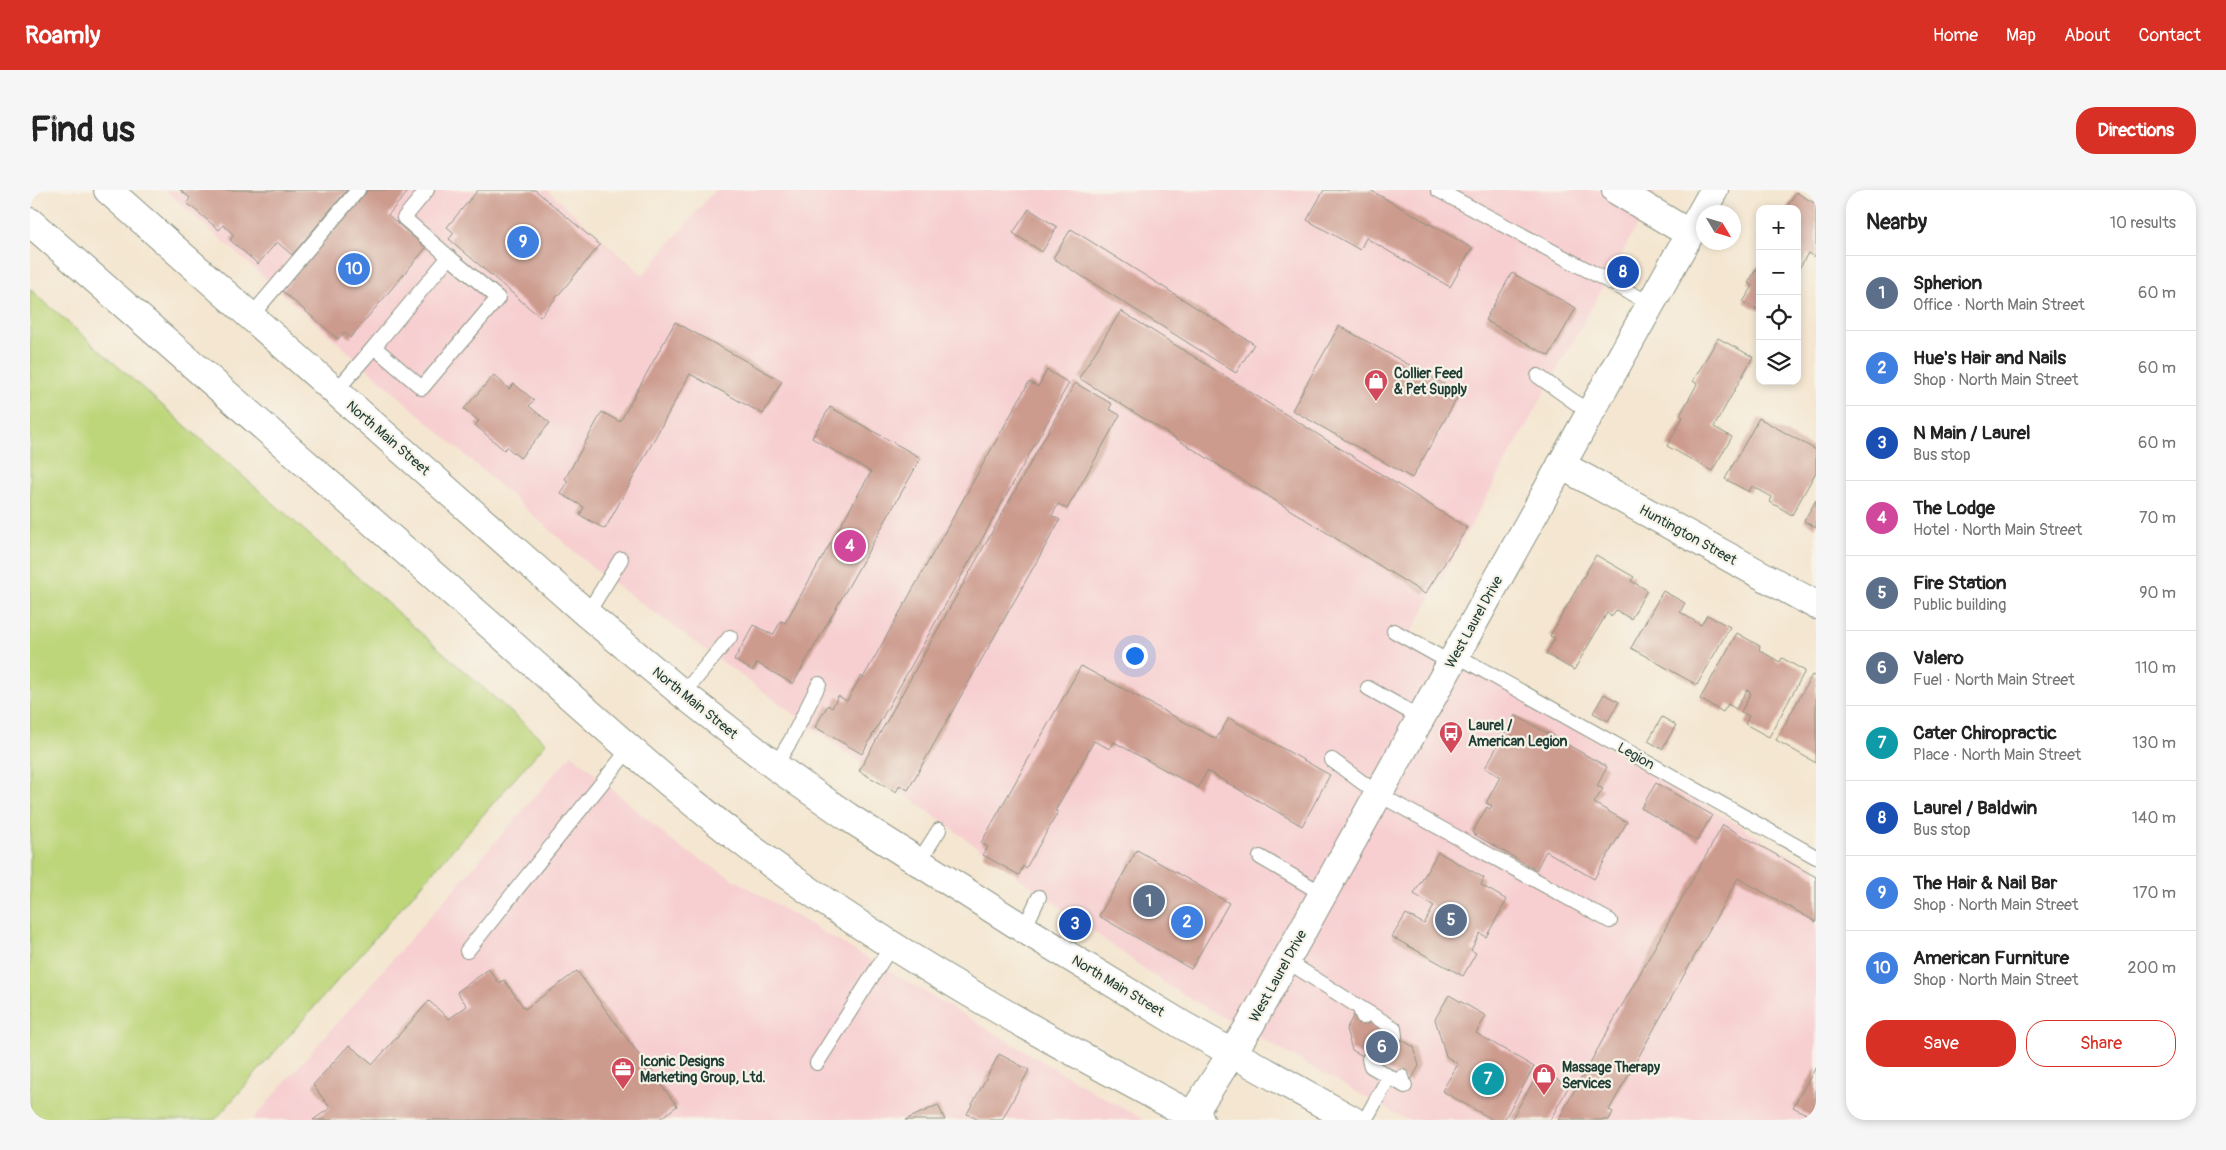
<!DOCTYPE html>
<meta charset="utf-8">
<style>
body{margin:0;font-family:Pangolin,sans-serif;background:#f6f6f6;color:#222}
.controls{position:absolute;right:15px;top:15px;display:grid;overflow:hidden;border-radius:10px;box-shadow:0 2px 8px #0003}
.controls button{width:45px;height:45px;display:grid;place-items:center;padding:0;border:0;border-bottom:1px solid #e0e0e0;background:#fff;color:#222;font:25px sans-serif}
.compass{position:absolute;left:1666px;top:15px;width:45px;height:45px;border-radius:50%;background:#fff;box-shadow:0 2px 8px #0003;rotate:128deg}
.you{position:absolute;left:1104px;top:465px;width:18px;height:18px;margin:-12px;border:4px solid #fff;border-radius:50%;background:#1a73e8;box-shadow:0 0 0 8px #1a73e833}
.badge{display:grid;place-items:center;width:32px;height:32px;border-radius:50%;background:#d93025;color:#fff;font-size:16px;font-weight:700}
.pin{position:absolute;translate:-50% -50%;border:2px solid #fff;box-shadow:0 1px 5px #0006}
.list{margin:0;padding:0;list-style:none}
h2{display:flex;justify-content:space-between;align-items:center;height:65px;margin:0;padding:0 20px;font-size:21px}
h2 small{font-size:16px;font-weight:400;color:#767676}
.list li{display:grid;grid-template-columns:32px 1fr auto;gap:15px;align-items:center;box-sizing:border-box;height:75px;padding:0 20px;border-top:1px solid #e0e0e0}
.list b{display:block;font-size:19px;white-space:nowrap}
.list p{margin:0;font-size:16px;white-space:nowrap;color:#767676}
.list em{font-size:16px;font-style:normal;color:#767676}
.actions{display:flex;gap:10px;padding:15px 20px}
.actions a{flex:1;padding:11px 0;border:1px solid #d93025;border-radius:20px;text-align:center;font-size:18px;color:#d93025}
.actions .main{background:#d93025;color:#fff}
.icon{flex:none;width:28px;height:28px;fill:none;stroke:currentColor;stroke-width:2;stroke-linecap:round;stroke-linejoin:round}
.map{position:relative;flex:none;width:1786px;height:930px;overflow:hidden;border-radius:20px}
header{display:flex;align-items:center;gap:30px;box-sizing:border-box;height:70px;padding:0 25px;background:#d93025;color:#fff}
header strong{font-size:24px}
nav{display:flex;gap:28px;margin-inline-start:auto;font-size:18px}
.intro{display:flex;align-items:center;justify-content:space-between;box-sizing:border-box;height:120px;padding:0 30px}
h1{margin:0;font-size:35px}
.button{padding:12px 22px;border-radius:20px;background:#d93025;color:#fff;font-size:18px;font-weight:700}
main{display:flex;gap:30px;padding:0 30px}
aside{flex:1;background:#fff;border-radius:20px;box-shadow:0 2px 8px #0003}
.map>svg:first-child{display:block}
</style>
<header>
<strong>Roamly</strong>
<nav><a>Home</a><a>Map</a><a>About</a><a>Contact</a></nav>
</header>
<div class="intro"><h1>Find us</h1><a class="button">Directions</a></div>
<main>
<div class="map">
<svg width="1786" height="930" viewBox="0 0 1786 930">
<rect width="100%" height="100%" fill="#f7f3e8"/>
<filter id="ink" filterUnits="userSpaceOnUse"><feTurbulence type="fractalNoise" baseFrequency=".02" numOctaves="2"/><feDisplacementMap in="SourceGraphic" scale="10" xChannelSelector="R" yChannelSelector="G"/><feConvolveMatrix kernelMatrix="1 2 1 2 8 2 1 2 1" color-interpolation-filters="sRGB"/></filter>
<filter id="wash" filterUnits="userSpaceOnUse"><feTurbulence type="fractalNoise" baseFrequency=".0096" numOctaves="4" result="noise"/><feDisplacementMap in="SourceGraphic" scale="20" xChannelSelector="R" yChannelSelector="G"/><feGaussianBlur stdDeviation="1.12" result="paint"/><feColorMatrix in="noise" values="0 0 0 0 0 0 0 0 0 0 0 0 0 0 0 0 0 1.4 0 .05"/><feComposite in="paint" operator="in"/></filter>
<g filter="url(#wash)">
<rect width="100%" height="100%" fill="#f4e6d0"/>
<g fill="#f7cfd1">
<polygon points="135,0 517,0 613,85 685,0 1627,0 1381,443 1786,680 1786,930 1377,930 1141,798 563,378"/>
<polygon points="542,564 649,657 1059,899 1115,930 222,930"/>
</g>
<polygon fill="#bdd67a" stroke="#6e8a57" points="0,99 516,553 185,930 0,930"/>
<g id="blocks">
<g fill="#cc9b8e">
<polygon points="150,0 317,0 262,65 247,52 228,74 200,50 204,45 193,35 189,40 157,13 160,8"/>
<polygon points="338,0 374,0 377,3 358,25 396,58 320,148 314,142 308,149 252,101"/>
<polygon points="448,0 505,0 570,55 510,127 419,49 424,43 417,37"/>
<polygon points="1294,0 1340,0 1442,58 1420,97 1336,48 1330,60 1277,30"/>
<polygon points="1766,2 1786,14 1786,63 1784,67 1778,63 1767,82 1767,19 1756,19"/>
<polygon points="999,19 1027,37 1012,62 983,43"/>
<polygon points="1041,39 1224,154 1206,183 1023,68"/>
<polygon points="1730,73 1730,121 1713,112 1723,96 1718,93"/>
<polygon points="1482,83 1546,118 1519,166 1455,130"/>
<polygon points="1091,121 1437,338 1395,404 1049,188"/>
<polygon points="645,132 752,191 733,224 660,184 575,339 550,325 554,317 531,304 538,291 535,289 572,222 590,232"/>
<polygon points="1309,136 1430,203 1382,288 1262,220"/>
<polygon points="1688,148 1723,167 1684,237 1702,247 1682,281 1637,256 1653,227 1650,225 1667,194 1663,191"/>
<polygon points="1017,180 1039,193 832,564 785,537 798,515 802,518 808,506 817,511 831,486 833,488 999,192 1008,197"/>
<polygon points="464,185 479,199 484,194 504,210 499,216 520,233 490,268 477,257 474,260 445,235 449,231 434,219"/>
<polygon points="1045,193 1082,214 1079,219 1090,225 1037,319 1028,314 1022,326 1030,330 878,600 870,595 866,602 829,581"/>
<polygon points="800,217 891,268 763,494 727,473 723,481 704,470 724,435 743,445 751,431 755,433 841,282 782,248"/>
<polygon points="1729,228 1786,260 1786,282 1762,325 1740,312 1742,307 1722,296 1719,302 1695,289"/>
<polygon points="1786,310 1786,338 1774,331"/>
<polygon points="1566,365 1604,387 1601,391 1617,400 1601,429 1586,420 1582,426 1577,423 1544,480 1516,464 1525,448 1520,446"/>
<polygon points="1633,401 1655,413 1650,422 1671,435 1677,425 1700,437 1667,495 1601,458"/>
<polygon points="1707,443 1730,456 1729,460 1750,472 1752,468 1775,481 1739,547 1715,534 1719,526 1711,522 1721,503 1717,500 1706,519 1698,514 1693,522 1670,509"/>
<polygon points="1051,476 1186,549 1199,528 1300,585 1272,636 1177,581 1168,598 1084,552 1080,559 1064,551 1025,621 1028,622 996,678 993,676 989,685 953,665 958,657 951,653"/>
<polygon points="1782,485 1786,487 1786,573 1746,550"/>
<polygon points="1574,504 1589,512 1578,531 1563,523"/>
<polygon points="1485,525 1577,577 1567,596 1573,599 1564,613 1597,632 1564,689 1516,661 1506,680 1442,643 1457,617 1460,619 1462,616 1456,613 1470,587 1455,578"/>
<polygon points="1632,527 1646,535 1632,559 1618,551"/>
<polygon points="1626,593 1682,625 1667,651 1611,618"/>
<polygon points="1693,635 1786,687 1786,732 1708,688 1579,920 1583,922 1579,930 1528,930"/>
<polygon points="1107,660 1199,713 1161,779 1069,726"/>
<polygon points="1408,662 1454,688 1451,695 1477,710 1456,747 1450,743 1441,760 1446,763 1433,786 1362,747 1376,724 1394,734 1404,716 1384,704"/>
<polygon points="459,779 469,793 474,790 495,819 547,781 647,916 628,930 283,930 300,918 283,895 319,855 343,874 399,811 419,829 437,816 427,802"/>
<polygon points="1419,805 1456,826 1446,843 1504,877 1474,930 1463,930 1412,901 1428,874 1416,866 1405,829"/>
<polygon points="1325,823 1384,857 1389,876 1380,892 1322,860 1316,839"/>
<polygon points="969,864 999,880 972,930 949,930 937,924"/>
<polygon points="1786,877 1786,929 1763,917"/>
<polygon points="1510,880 1539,896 1520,930 1481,930"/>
<polygon points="908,915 915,930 875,930"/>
</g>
</g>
</g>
<g filter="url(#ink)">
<use href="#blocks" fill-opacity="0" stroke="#8a9282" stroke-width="1"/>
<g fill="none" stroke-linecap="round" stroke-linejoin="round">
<g stroke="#8a9282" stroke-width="16">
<g id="lane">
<polyline points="397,0 374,28 419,67"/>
<polyline points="1408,0 1621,114"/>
<polygon points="419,67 468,108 392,198 344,157"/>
<polyline points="221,126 328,0"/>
<polyline points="1508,186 1560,223"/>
<polyline points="306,201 344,157"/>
<polyline points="557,424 591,369"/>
<polyline points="1364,441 1421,473"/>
<polyline points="1426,465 1786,667"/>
<polyline points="1338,498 1391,528"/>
<polyline points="653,504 700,447"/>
<polyline points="1302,570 1348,604 1580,731"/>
<polyline points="745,576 761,550 789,494"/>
<polyline points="1230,667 1293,704"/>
<polyline points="888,673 909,640"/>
<polyline points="994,739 1009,707"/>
<polyline points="437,761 600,558"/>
<polyline points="1257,771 1329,817"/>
<polyline points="1333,827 1329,817 1364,838 1365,846"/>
<polyline points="1339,869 1341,876 1375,896 1372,887"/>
<polyline points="787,873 862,755"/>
<polyline points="1335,930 1359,887"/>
</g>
</g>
<g stroke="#8a9282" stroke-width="30">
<g id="street">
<polyline points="1586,0 1660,44"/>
<polyline points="1531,275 1786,415"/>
</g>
</g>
<g stroke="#8a9282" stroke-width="30">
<polyline id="secondary" points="1159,930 1220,835 1684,0"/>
</g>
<g stroke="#8a9282" stroke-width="30">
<g id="primary">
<polyline points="78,0 557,424 653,504 745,576 818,627 994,739 1154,836 1322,930"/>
<path d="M0,32C153,166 306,300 459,434C559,522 657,615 767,692C894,782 1033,857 1170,930"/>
</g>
</g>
<use href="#lane" stroke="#fff" stroke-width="14"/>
<use href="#street" stroke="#fff" stroke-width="28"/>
<use href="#secondary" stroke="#fff" stroke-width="28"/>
<use href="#primary" stroke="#fff" stroke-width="28"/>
</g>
</g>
<defs>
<g id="shop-pin" transform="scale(1.25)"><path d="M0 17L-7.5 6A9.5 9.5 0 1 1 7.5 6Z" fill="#d1495b" stroke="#f7f3e8"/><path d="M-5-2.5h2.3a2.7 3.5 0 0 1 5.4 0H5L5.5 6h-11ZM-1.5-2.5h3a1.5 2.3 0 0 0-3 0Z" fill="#fff"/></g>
<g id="bus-pin" transform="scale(1.25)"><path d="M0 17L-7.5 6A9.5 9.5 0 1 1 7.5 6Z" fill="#d1495b" stroke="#f7f3e8"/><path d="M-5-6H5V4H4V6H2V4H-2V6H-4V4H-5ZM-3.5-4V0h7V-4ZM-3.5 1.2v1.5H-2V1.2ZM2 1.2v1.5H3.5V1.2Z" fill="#fff"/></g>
<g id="office-pin" transform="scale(1.25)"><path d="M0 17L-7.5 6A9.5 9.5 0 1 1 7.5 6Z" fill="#d1495b" stroke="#f7f3e8"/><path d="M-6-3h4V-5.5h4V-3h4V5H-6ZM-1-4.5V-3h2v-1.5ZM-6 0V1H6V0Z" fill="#fff"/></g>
</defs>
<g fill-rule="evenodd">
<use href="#shop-pin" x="1346" y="191"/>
<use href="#bus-pin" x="1421" y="543"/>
<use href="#office-pin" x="593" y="879"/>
<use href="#shop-pin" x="1514" y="885"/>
</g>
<g text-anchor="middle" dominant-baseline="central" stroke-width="4.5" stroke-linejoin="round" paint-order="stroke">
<g font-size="14" font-weight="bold" fill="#1f3d34" stroke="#f7f3e8" text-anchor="start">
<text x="1364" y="183">Collier Feed<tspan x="1364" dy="16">&amp; Pet Supply</tspan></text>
<text x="1438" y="535">Laurel /<tspan x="1438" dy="16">American Legion</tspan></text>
<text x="610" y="871">Iconic Designs<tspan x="610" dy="16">Marketing Group, Ltd.</tspan></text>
<text x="1532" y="877">Massage Therapy<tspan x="1532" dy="16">Services</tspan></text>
</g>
<g font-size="14" fill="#1f3d34" stroke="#f7f3e8">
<text transform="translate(358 248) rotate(41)">North Main Street</text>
<text transform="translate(1658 345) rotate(29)">Huntington Street</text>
<text transform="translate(1444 432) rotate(-61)">West Laurel Drive</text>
<text transform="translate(665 513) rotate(39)">North Main Street</text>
<text transform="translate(1606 566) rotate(29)">Legion</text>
<text transform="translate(1248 786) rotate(-61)">West Laurel Drive</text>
<text transform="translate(1088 796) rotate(31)">North Main Street</text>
</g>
</g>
</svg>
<div class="controls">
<button>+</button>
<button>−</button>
<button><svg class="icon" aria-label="locate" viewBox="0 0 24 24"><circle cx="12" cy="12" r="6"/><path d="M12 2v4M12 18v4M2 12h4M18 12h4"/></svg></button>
<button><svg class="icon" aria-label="layers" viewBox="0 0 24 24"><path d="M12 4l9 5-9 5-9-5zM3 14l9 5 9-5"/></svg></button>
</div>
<svg class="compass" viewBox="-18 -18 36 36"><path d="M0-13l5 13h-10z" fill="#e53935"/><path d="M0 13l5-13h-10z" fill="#767676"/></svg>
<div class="you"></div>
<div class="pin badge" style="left:1119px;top:711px;background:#5c6f8a">1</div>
<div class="pin badge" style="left:1157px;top:732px;background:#3f7fe0">2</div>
<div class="pin badge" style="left:1045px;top:734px;background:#1a4fb4">3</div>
<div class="pin badge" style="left:820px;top:356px;background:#d1479c">4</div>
<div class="pin badge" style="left:1421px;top:730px;background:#5c6f8a">5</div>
<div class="pin badge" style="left:1352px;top:857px;background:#5c6f8a">6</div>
<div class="pin badge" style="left:1458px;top:889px;background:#0f9aa8">7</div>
<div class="pin badge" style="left:1593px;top:82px;background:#1a4fb4">8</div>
<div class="pin badge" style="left:493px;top:52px;background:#3f7fe0">9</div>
<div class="pin badge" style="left:324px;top:79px;background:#3f7fe0">10</div>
</div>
<aside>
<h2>Nearby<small>10 results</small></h2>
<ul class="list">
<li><span class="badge" style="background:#5c6f8a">1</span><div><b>Spherion</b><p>Office · North Main Street</p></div><em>60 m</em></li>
<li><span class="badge" style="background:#3f7fe0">2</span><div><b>Hue's Hair and Nails</b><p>Shop · North Main Street</p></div><em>60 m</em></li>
<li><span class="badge" style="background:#1a4fb4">3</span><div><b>N Main / Laurel</b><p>Bus stop</p></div><em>60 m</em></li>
<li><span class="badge" style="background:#d1479c">4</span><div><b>The Lodge</b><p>Hotel · North Main Street</p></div><em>70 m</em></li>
<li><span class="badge" style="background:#5c6f8a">5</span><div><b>Fire Station</b><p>Public building</p></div><em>90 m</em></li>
<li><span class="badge" style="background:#5c6f8a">6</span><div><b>Valero</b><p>Fuel · North Main Street</p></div><em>110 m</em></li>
<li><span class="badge" style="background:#0f9aa8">7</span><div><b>Cater Chiropractic</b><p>Place · North Main Street</p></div><em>130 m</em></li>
<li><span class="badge" style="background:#1a4fb4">8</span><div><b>Laurel / Baldwin</b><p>Bus stop</p></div><em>140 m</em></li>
<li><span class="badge" style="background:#3f7fe0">9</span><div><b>The Hair &amp; Nail Bar</b><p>Shop · North Main Street</p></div><em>170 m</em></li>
<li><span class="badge" style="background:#3f7fe0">10</span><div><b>American Furniture</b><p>Shop · North Main Street</p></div><em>200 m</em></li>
</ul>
<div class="actions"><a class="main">Save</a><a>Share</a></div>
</aside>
</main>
